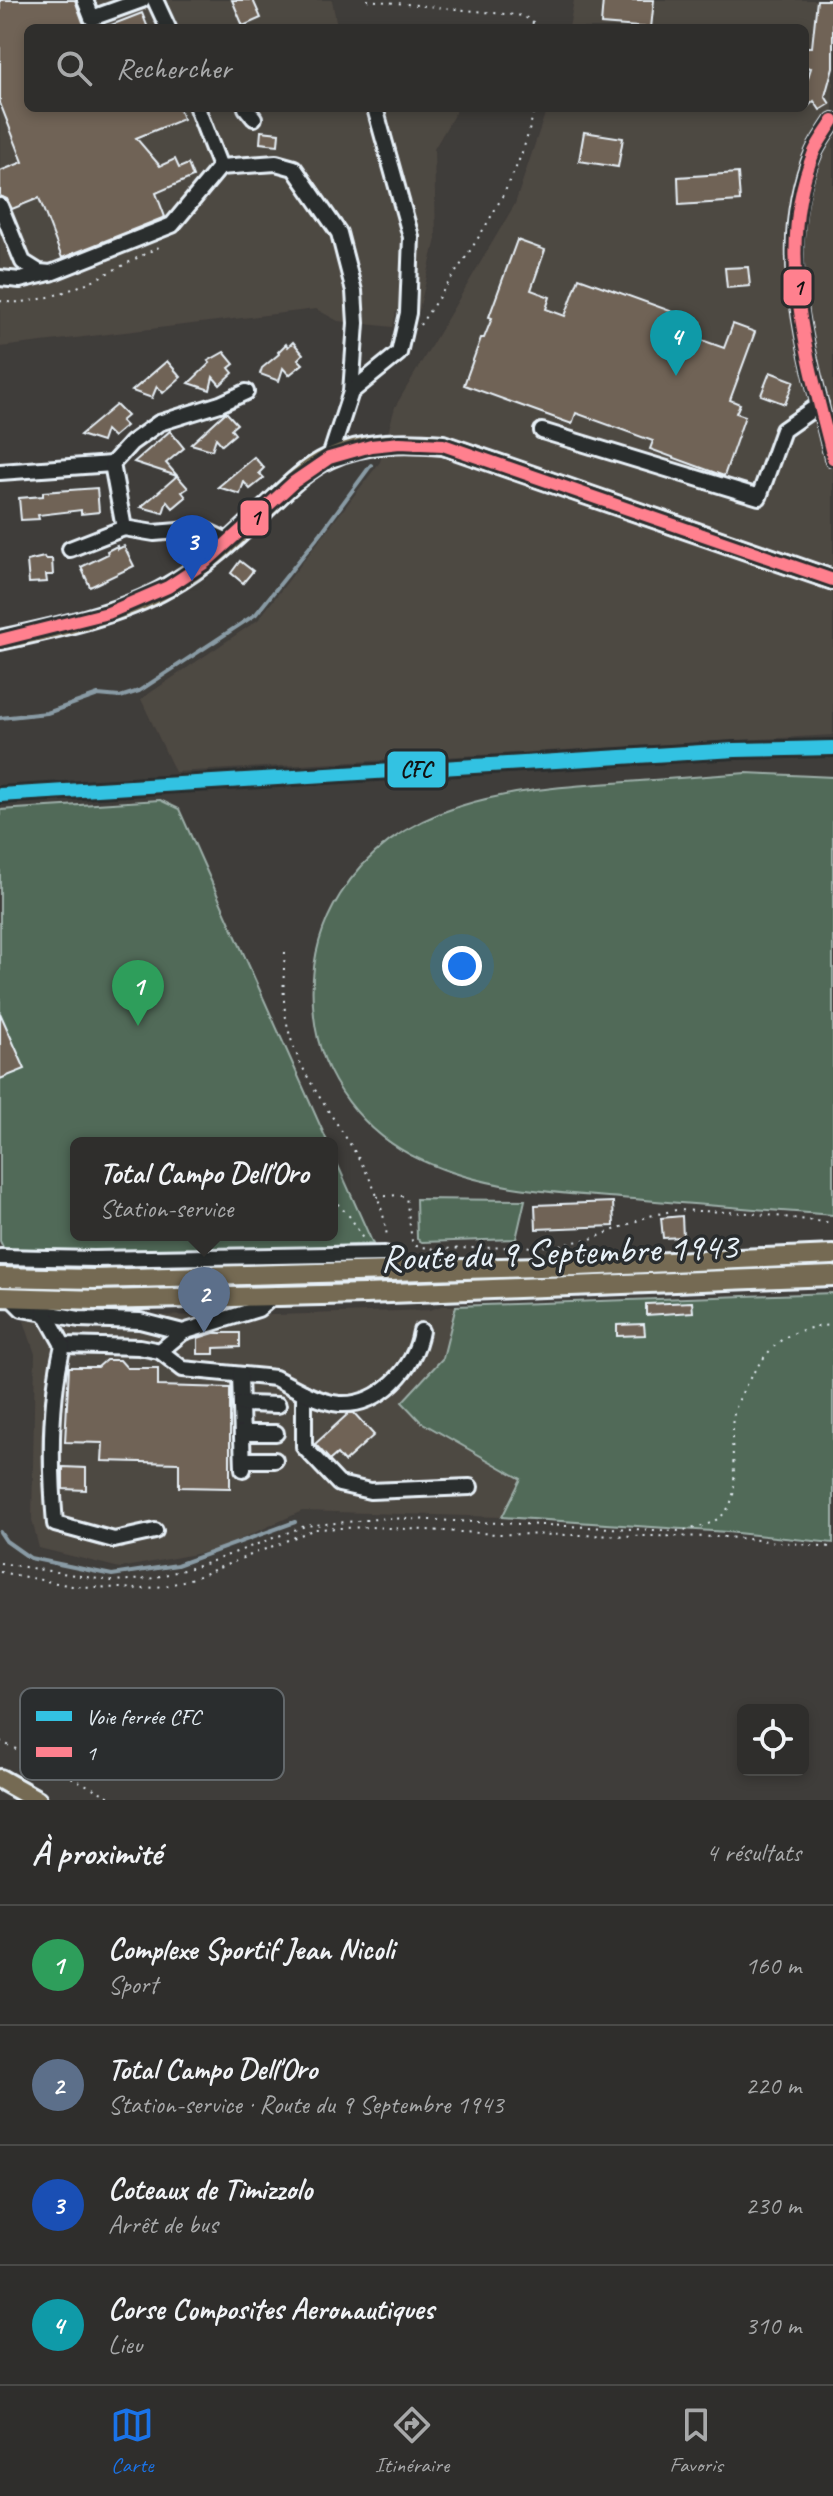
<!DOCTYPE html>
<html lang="fr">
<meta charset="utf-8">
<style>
body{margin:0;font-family:Caveat,sans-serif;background:#373634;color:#f1f3f6}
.controls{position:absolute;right:24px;bottom:24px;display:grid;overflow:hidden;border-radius:12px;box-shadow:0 4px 12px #0003}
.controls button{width:72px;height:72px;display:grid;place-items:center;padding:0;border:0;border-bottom:2px solid #4a4a48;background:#2f2e2c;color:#f1f3f6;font:40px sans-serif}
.you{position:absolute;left:462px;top:966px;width:28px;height:28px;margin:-20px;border:6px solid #fff;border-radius:50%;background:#1a73e8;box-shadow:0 0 0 12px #1a73e833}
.badge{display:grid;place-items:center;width:52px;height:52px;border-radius:50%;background:#1a73e8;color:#fff;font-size:26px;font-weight:700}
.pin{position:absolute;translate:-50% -66px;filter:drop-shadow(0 2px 4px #0008)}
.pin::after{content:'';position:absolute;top:42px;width:28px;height:24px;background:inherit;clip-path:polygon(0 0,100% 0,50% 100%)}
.popup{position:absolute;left:70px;top:1137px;width:268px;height:104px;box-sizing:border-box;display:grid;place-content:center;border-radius:12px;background:#2f2e2c;filter:drop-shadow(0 2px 6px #0005);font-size:26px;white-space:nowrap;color:#a7a8a9}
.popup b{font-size:30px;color:#f1f3f6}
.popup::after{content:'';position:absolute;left:50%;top:100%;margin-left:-16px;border:16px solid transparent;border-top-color:#2f2e2c}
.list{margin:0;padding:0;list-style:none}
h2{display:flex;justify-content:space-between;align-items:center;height:104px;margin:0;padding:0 32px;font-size:34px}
h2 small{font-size:26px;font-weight:400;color:#a7a8a9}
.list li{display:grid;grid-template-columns:52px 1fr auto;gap:24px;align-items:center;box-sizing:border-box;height:120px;padding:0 32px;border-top:2px solid #4a4a48}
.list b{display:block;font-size:30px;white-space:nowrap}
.list p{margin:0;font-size:26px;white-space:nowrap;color:#a7a8a9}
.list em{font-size:26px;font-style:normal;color:#a7a8a9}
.icon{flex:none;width:44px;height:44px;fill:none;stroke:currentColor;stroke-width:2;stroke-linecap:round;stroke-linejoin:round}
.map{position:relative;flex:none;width:833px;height:1800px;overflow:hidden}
.search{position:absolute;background:#2f2e2c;box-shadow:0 4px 12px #0003;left:24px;right:24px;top:24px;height:88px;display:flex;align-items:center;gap:20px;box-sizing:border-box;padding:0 28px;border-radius:12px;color:#a7a8a9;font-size:30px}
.sheet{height:584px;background:#2f2e2c}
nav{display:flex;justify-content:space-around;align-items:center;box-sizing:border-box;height:112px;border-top:2px solid #4a4a48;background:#2f2e2c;font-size:22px;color:#a7a8a9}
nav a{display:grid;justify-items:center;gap:4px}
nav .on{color:#1a73e8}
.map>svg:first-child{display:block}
</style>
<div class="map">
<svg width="833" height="1800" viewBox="0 0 833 1800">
<rect width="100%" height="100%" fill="#3f3d3a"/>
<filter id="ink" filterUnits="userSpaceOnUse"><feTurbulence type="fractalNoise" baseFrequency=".0125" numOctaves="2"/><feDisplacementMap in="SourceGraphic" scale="16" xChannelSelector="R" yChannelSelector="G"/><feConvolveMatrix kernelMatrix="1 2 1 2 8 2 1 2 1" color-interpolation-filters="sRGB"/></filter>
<g filter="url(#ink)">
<g fill="#4e4842">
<polygon points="0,0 332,0 337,26 358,28 28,28 28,108 458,108 434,149 436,239 418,314 396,312 393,327 338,321 316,309 0,347"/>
<polygon points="574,0 833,0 833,735 175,772 141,699 258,620 380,462 395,407 515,204 547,108 805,108 805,28 569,28"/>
<polygon points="442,1306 456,1306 443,1358 421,1422 521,1479 502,1517 302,1511 217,1550 120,1568 39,1548 32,1520 35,1354 24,1321 94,1316 277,1315 430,1310"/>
</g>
<g fill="#516b59" stroke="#9caea8" stroke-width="2">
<path d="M746,773L833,777V1215C767,1210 700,1205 634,1199C561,1193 488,1191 421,1160C365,1135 320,1078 314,1016C309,973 316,933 340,895C398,800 512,790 613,783C657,780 701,776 746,773Z"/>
<polygon points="160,800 179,809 328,1143 76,1143 76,1235 332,1235 332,1152 373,1244 197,1253 4,1249 0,1241 0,810"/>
<polygon points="416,1199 525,1200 516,1239 422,1242 417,1239"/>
<polygon points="833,1293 833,1543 727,1532 502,1517 521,1479 421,1422 402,1402 443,1358 456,1306"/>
</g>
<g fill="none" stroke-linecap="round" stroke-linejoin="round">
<g stroke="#899ba5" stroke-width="4">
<polyline points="0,718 47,713 98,695 120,697 139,691 256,614 321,533 371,465"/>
<polyline points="0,1532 6,1541 30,1558 112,1575 177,1565 295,1522"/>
</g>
</g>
<g fill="#706356" stroke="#e8f1f8" stroke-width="2">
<polygon points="0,0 75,0 83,22 93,28 28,28 28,108 179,108 183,119 136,138 160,166 175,159 179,168 188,164 193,177 156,193 165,217 62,258 39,198 12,209 7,199 0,196 0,171 23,162 0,103"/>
<polygon points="232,0 253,0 261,18 243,26"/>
<polygon points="603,0 654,0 651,28 601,24"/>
<polygon points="817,0 833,0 833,67 825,96 830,104 820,110 814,101 805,109 805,87 811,68 805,67 806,47 812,47"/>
<polygon points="142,13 148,28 106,28 106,27"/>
<polygon points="261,131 279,133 278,145 260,143"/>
<polygon points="584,132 623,138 618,167 579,161"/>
<polygon points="738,173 740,201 679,205 678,177"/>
<polygon points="517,240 545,250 531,290 550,297 546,309 565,316 579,278 701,322 696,338 724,348 733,324 755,332 730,400 740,404 736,413 745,416 724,476 650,449 653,441 576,413 572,424 464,385 481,338 484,338 492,318 489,317"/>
<polygon points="748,267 750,286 727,288 725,268"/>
<polygon points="293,342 303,354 298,359 303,364 289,375 283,368 279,381 260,374 262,368 279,354 278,352 286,344 288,347"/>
<polygon points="224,352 234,364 229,368 233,373 220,385 213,377 210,390 189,383 210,363 208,361"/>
<polygon points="167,361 181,377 163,393 157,386 152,398 132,391"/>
<polygon points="770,372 794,381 785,404 761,395"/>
<polygon points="116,405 127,416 121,421 126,426 113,437 106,430 102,442 80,435"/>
<polygon points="226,412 237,424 231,429 235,434 222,445 216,438 212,450 191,444"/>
<polygon points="170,431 184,448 166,463 188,488 182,492 186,497 173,508 167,501 163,513 141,507 177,476 134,462"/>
<polygon points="254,457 264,468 259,473 264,478 250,489 244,482 240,494 218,487"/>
<polygon points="97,488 99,512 81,514 81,510 38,515 39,519 21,520 19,498 43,496 43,492"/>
<polygon points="117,546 118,549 124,546 134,566 90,587 81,567 108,554 107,551"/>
<polygon points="44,557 45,559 52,559 53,575 46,575 47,582 29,583 27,561"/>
<polygon points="240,561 253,571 243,583 231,573"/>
<polygon points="0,1013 25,1069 0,1079"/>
<polygon points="613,1202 614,1226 536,1229 535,1205"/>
<polygon points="682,1216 683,1237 663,1238 661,1218"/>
<polygon points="692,1302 693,1312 646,1315 646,1304"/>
<polygon points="644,1324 645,1335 617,1336 617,1325"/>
<polygon points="214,1333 240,1333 240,1347 214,1348 214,1354 198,1354 198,1338"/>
<polygon points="106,1360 120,1360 127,1368 158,1368 158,1386 230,1388 230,1488 179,1487 179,1463 102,1461 103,1443 65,1442 69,1367 98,1367"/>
<polygon points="349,1413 354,1413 374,1435 344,1462 337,1454 330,1460 315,1444"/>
<polygon points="63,1467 86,1468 86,1490 63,1489"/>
</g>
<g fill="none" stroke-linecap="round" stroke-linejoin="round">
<g stroke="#e8f1f8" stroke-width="20">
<g id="minor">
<polyline points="85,0 92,18 142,0"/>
<polyline points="155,0 168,28"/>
<polyline points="197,108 220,167 276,163 294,168 339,233 354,291 356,323 351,392"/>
<polyline points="246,108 254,118"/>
<path d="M833,121C827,131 819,141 814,152C771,248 810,361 833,458"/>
<polyline points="0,206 23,262 39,272 51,273 172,225 220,167"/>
<polyline points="0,278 20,280 46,274"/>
<polyline points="542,431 759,497 783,430 820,404"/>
<polyline points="330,457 351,392 399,353 408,313 411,237 375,108"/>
<polyline points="0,472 112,464"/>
<polyline points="230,542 202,529 154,533 124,528 112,464 131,443 159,423 220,404 246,392"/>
<polyline points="70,549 124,528"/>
<polyline points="0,1257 94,1259 385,1254"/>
<polyline points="11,1298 22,1309 79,1319 140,1321 183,1332 258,1309 276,1294"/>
<polyline points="44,1311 63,1345 139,1347 160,1351 183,1332"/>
<path d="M63,1345C49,1403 50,1465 55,1524L114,1540L155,1531"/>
<polyline points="160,1351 183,1369 275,1378 304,1393 304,1447 339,1484 370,1491 470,1487"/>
<polyline points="240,1375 243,1469"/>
<path d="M304,1393C315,1398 327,1403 340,1404C380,1406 415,1368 421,1331"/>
<polyline points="241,1404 278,1405"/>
<polyline points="242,1433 276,1433"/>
<polyline points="243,1460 275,1460"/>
</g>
</g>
<g stroke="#e8f1f8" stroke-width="24">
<g id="major">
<path d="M0,640C52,629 122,614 168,587C204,567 234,539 263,511C283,492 303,470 329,458C364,441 406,442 443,445L833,580"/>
<polyline points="0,1277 93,1279 578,1266 833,1255"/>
<polyline points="0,1297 97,1300 365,1294 833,1276"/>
<polyline points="0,1779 37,1800"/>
</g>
</g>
<g stroke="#e8f1f8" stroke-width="2" stroke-dasharray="2 6" stroke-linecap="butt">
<polyline points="367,0 524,16 539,28"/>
<path d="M0,301C49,310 115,268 159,247"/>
<path d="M420,325C463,260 521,186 534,108"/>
<path d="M285,952C283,980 282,1005 289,1032C308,1104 380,1159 387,1238"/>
<polyline points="377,1197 397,1195 406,1197 412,1241 416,1246 436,1249 554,1246 594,1238 649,1216 676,1210 750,1213 833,1223"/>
<polyline points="332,1198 351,1218 363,1239"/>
<path d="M0,1563L111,1581L149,1579L202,1565L305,1526L387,1518L677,1531C698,1528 725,1524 732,1499C738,1480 729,1441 733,1419C737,1394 764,1350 786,1337C801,1329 816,1326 833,1325"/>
<polyline points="0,1572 72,1586 142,1589 170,1585 199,1576 315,1529 371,1527 498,1534 726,1537 833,1547"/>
<polyline points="0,1741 116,1800"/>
</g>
<use href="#minor" stroke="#2a2d2e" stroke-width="14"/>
<use href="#major" stroke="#746b52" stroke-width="18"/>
<g stroke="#2a2d2e" stroke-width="18">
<g id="bus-1">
<path d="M833,121C827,131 819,141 814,152C773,251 809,360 833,458"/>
<polyline points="0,640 108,613 168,587 206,562 294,482 329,458 371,446 400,443 443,445 833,580"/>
</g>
</g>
<use href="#bus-1" stroke="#ff808e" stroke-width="12"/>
<g stroke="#2a2d2e" stroke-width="20">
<polyline id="rail-1" points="0,795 735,750 833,748"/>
</g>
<use href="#rail-1" stroke="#33c2e2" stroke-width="14"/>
</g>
</g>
<g text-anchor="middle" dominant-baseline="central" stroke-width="7" stroke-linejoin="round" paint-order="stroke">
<g font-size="38" fill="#e8f1f8" stroke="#2a2d2e">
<text transform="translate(559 1252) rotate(-2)">Route du 9 Septembre 1943</text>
</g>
</g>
<rect x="20" y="1688" width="264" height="92" rx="12" fill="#2a2d2e" stroke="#63686b" stroke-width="2"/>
<rect x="36" y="1711" width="36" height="10" fill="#33c2e2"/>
<rect x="36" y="1747" width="36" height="10" fill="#ff808e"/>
<g font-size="22" fill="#e8f1f8">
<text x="86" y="1724">Voie ferrée CFC</text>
<text x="86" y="1760">1</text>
</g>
<g stroke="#2a2d2e" stroke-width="3">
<rect x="782" y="268" width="31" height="39" rx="8" fill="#ff808e"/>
<rect x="239" y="499" width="31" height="38" rx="8" fill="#ff808e"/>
<rect x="386" y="750" width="61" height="39" rx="8" fill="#33c2e2"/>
</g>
<g font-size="22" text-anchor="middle" font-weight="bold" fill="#111">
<text x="798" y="295">1</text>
<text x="255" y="525">1</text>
<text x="416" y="777">CFC</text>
</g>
</svg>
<div class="controls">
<button><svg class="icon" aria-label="locate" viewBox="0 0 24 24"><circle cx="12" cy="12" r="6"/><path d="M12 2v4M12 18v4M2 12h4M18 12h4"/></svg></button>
</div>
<div class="you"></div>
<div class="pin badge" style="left:138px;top:1026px;background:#2e9e5b">1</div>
<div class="pin badge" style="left:204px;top:1333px;background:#5c6f8a">2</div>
<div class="popup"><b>Total Campo Dell'Oro</b>Station-service</div>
<div class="pin badge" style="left:192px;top:581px;background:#1a4fb4">3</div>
<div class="pin badge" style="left:676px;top:376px;background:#0f9aa8">4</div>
<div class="search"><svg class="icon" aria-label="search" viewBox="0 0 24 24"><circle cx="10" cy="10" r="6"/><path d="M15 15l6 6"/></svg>Rechercher</div>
</div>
<section class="sheet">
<h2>À proximité<small>4 résultats</small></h2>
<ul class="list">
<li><span class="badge" style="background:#2e9e5b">1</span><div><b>Complexe Sportif Jean Nicoli</b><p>Sport</p></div><em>160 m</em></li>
<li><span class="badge" style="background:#5c6f8a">2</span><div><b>Total Campo Dell'Oro</b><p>Station-service · Route du 9 Septembre 1943</p></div><em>220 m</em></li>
<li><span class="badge" style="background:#1a4fb4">3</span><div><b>Coteaux de Timizzolo</b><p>Arrêt de bus</p></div><em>230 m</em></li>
<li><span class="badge" style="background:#0f9aa8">4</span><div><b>Corse Composites Aeronautiques</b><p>Lieu</p></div><em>310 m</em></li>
</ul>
</section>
<nav>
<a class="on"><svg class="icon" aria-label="map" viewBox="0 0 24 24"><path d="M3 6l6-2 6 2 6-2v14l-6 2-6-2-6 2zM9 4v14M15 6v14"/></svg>Carte</a>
<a><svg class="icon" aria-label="directions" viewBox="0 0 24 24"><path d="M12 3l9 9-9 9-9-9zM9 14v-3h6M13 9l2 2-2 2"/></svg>Itinéraire</a>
<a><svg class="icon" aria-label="saved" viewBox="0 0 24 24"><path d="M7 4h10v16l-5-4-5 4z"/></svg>Favoris</a>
</nav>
